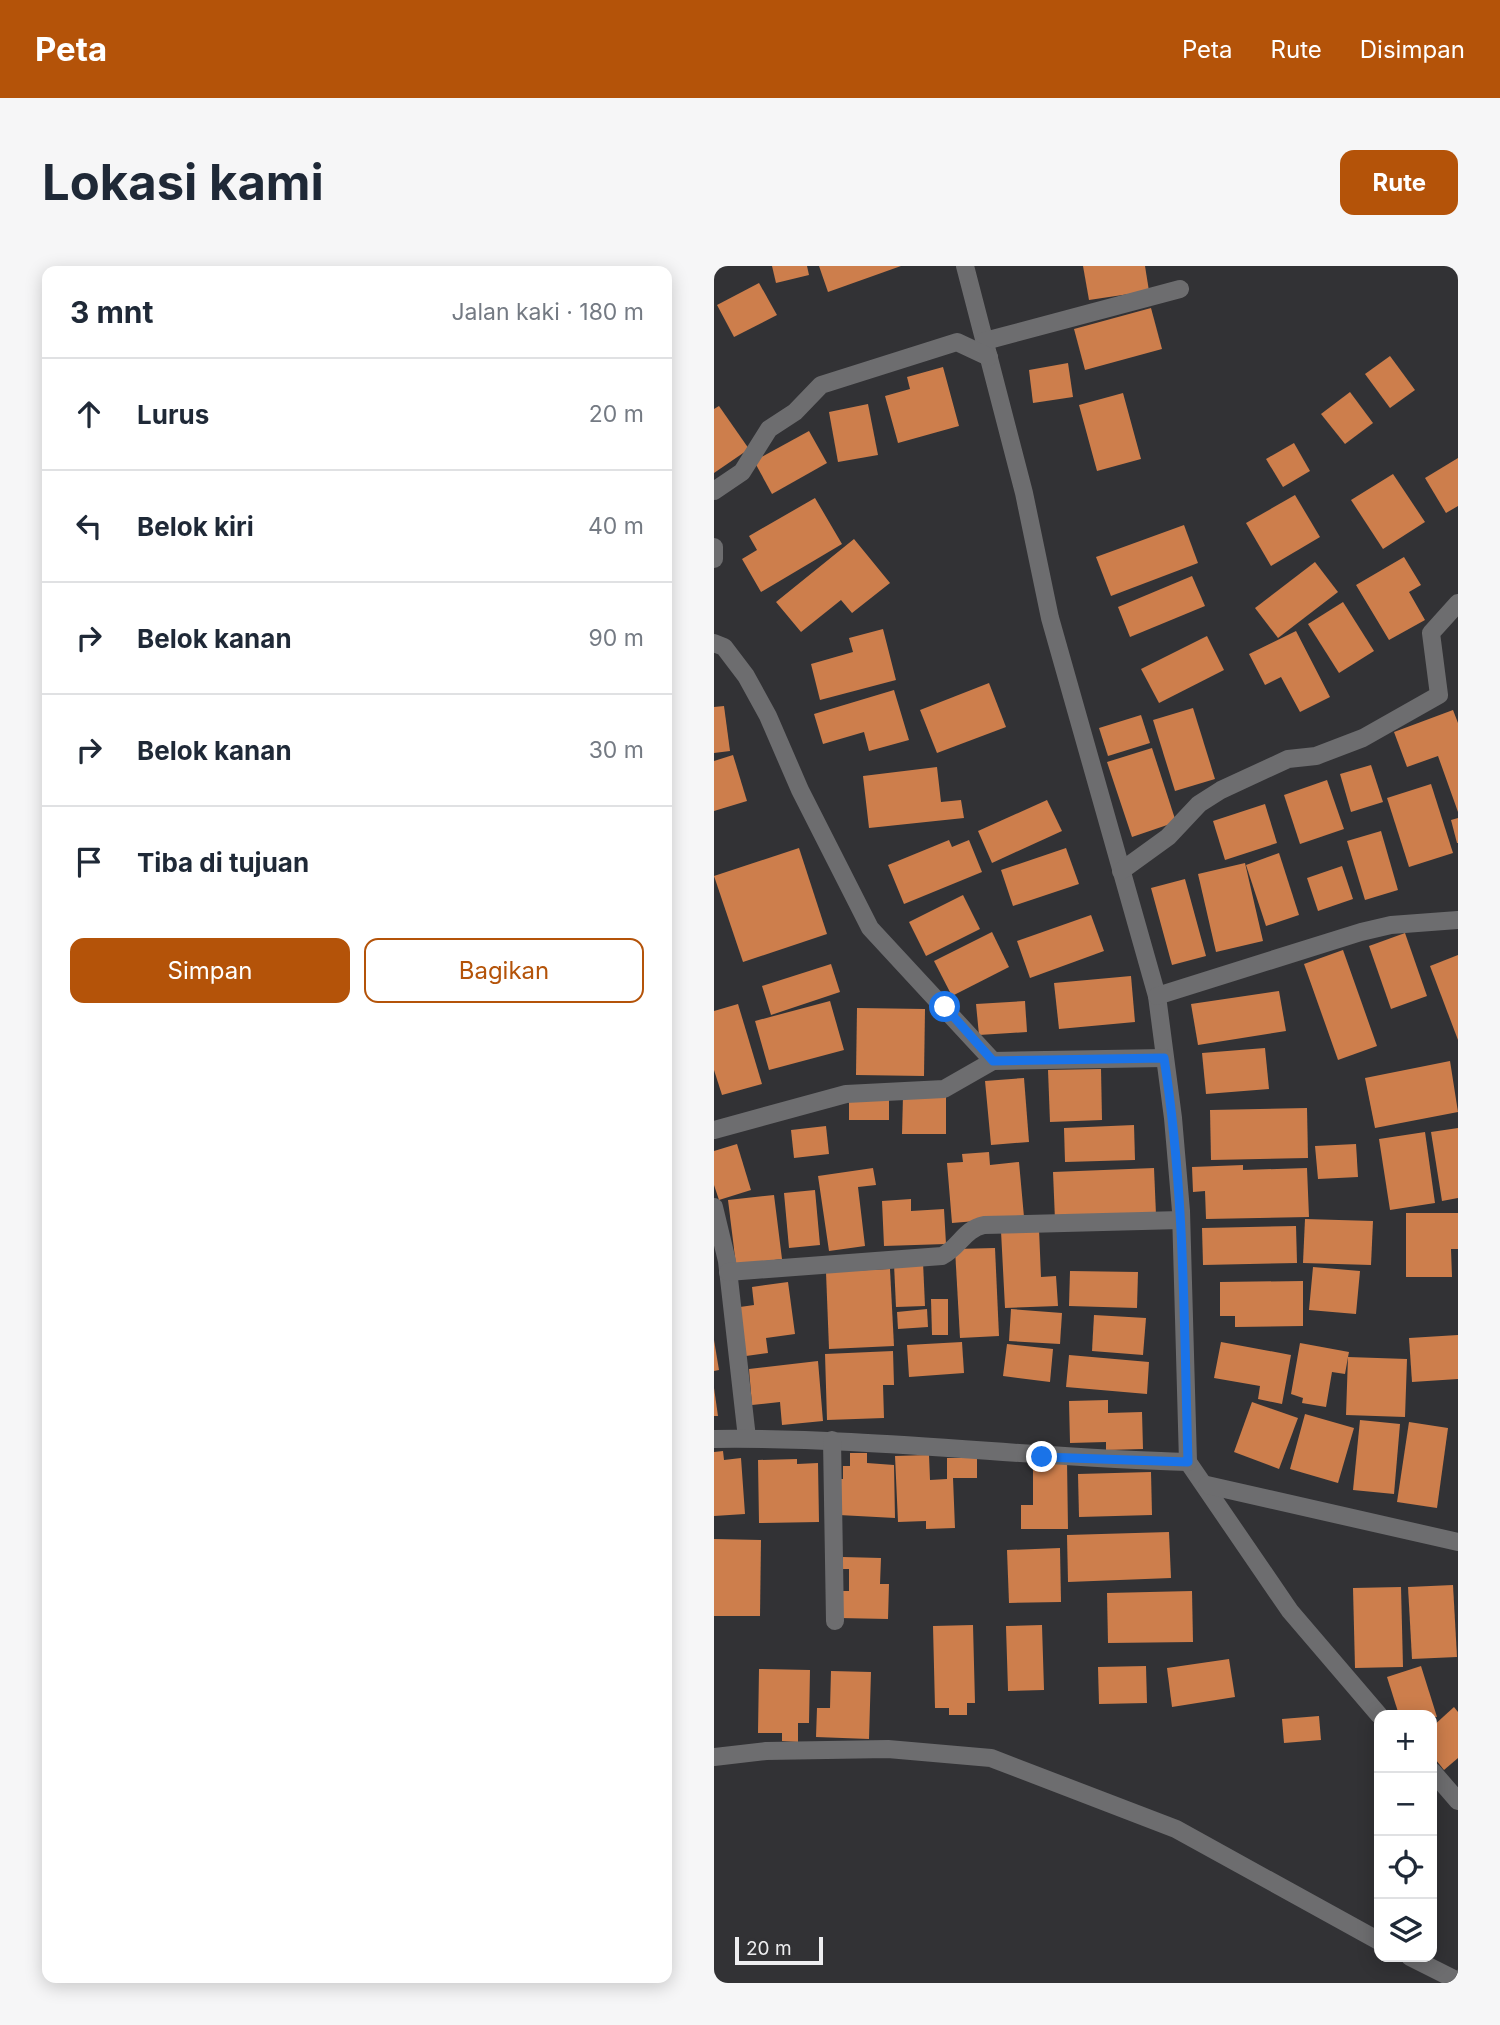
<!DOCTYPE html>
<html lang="id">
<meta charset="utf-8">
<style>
body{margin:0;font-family:Inter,sans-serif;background:#f6f6f7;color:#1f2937}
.controls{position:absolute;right:21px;bottom:21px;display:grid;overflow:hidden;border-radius:14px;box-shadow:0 4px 18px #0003}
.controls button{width:63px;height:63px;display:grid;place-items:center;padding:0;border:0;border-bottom:2px solid #e0e1e3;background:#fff;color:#1f2937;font:35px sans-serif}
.scale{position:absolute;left:21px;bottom:18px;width:88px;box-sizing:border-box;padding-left:7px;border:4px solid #eeeef0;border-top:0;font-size:19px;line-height:24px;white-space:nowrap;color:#eeeef0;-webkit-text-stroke:5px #323235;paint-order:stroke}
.stop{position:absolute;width:21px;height:21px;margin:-16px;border:5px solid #1a73e8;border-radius:50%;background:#fff}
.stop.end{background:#1a73e8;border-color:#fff;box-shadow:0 2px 7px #0008}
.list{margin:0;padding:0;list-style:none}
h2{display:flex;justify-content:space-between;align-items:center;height:91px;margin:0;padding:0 28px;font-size:30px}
h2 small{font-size:23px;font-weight:400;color:#747a83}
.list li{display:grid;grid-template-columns:46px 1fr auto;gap:21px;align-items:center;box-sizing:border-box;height:112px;padding:0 28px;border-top:2px solid #e0e1e3}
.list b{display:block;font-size:26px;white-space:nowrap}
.list em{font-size:23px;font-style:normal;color:#747a83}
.actions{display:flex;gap:14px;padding:21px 28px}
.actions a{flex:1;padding:16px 0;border:2px solid #b45309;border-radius:14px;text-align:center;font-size:24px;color:#b45309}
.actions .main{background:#b45309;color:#fff}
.icon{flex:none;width:38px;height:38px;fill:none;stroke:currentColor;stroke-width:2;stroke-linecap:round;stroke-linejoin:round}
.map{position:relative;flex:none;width:744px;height:1717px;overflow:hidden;border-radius:14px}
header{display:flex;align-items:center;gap:42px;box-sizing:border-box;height:98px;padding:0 35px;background:#b45309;color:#fff}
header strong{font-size:33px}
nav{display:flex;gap:38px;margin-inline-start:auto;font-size:24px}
.intro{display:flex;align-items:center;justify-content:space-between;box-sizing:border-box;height:168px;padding:0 42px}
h1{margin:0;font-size:49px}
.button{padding:18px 32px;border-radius:14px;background:#b45309;color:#fff;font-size:24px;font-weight:700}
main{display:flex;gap:42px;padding:0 42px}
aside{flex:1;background:#fff;border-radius:14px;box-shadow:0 4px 18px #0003}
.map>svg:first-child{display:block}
</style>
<header>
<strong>Peta</strong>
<nav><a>Peta</a><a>Rute</a><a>Disimpan</a></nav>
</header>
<div class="intro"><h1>Lokasi kami</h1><a class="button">Rute</a></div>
<main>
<aside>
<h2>3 mnt<small>Jalan kaki · 180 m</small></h2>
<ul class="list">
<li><svg class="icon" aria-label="ahead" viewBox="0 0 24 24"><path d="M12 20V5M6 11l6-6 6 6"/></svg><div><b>Lurus</b></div><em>20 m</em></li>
<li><svg class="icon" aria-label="left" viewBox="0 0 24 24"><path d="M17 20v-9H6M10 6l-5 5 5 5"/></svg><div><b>Belok kiri</b></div><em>40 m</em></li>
<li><svg class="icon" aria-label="right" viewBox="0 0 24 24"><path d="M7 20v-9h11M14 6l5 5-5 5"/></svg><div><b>Belok kanan</b></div><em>90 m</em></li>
<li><svg class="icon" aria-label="right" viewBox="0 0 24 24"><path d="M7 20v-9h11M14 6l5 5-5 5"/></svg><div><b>Belok kanan</b></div><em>30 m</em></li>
<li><svg class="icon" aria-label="arrive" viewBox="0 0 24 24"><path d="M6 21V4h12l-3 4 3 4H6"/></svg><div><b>Tiba di tujuan</b></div></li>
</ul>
<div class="actions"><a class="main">Simpan</a><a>Bagikan</a></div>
</aside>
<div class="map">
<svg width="744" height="1717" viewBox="0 0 744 1717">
<rect width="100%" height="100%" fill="#323235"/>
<g fill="#cd7e4c">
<polygon points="58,0 93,0 95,9 62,17"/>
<polygon points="105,0 187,0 114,26"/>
<polygon points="369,0 431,0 435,25 375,34"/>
<polygon points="45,17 63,49 20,71 3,39"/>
<polygon points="437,42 448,83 371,104 360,63"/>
<polygon points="676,90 701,124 676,142 651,108"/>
<polygon points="354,97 359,131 319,137 315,104"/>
<polygon points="229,101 245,160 184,177 171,130 196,123 193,111"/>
<polygon points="636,126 659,157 631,178 607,148"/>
<polygon points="409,127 427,193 383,205 365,139"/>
<polygon points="154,138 164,189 124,196 115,146"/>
<polygon points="5,140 35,183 0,207 0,143"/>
<polygon points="95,165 113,197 58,228 40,195"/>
<polygon points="580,177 596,205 569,221 552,193"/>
<polygon points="744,192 744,240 732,247 711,212"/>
<polygon points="679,208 711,256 669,283 637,234"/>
<polygon points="581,229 606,271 557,300 532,257"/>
<polygon points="101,232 128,278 47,326 28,293 43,284 35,270"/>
<polygon points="470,259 484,297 397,330 382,291"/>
<polygon points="140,273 176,317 138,347 127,334 87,366 62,336"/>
<polygon points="690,291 707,319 695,326 711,354 675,374 642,319"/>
<polygon points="601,296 624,326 564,372 541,342"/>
<polygon points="478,310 491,340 416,371 404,341"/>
<polygon points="629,336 660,385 625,407 594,358"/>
<polygon points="169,363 182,414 106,434 97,398 139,386 135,372"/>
<polygon points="582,365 616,431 586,446 567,411 551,419 535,388"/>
<polygon points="493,370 510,404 445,437 427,403"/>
<polygon points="275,417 292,461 223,487 206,444"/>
<polygon points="180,424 195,474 155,485 150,466 109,478 100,448"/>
<polygon points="10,440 16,485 0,487 0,441"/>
<polygon points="479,442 501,513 461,525 439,454"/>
<polygon points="739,444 744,457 744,546 724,490 693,501 680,466"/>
<polygon points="427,449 436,477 394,490 385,462"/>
<polygon points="438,482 462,556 418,571 393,496"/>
<polygon points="19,489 33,535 0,545 0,495"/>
<polygon points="657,499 669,536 637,546 626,508"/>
<polygon points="223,501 227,536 247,534 250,552 155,562 149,510"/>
<polygon points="613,514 630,563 586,578 570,529"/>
<polygon points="717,518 739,587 695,601 673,532"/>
<polygon points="333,534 348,565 278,597 264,565"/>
<polygon points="551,538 563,577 511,594 499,555"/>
<polygon points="744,552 744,577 743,577 737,554"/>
<polygon points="667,565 684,624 651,634 633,575"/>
<polygon points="235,574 238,581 255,574 268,606 190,638 174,599"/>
<polygon points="85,582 113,668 29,696 0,610"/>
<polygon points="352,582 365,618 299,640 287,604"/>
<polygon points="565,587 585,649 552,660 532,599"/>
<polygon points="531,597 549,675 502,686 484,608"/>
<polygon points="628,600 639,633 604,645 593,612"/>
<polygon points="471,613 492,690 458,699 437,622"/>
<polygon points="249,629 266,663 212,690 195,656"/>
<polygon points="377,649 390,685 316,712 303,675"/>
<polygon points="278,666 295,701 238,730 220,695"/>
<polygon points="691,667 713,730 677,743 655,680"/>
<polygon points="629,684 663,780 624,794 590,698"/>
<polygon points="744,689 744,774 716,700"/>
<polygon points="117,698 126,726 57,749 48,720"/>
<polygon points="417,710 421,756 345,763 340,717"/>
<polygon points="565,725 572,765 484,779 477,738"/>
<polygon points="116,735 130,784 55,804 41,755"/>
<polygon points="311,735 313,766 265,769 262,738"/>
<polygon points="24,738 48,818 8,829 0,804 0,745"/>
<polygon points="143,742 211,743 210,810 142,809"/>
<polygon points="551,782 555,823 492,828 488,787"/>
<polygon points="736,795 744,846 661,862 651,812"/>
<polygon points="387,803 388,854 336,856 334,804"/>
<polygon points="310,812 315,876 277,879 271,815"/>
<polygon points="189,830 232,831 232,868 188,868"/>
<polygon points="135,831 175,832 175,854 135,854"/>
<polygon points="593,842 594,892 497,894 496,844"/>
<polygon points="420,859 421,894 351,896 350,862"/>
<polygon points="112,860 115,888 80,892 77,864"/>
<polygon points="744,862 744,932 728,935 717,866"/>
<polygon points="711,866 721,937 676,944 665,873"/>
<polygon points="23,878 37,924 5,934 0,919 0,885"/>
<polygon points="642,878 644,911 604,913 601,880"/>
<polygon points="275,886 276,899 305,896 310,951 238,957 233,897 249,896 248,888"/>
<polygon points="529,899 529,904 593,902 595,951 492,953 491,925 479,926 478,901"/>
<polygon points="159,902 162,919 144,921 151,980 115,985 104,910"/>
<polygon points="440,902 442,949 341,954 339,906"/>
<polygon points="101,924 106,979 75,982 70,927"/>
<polygon points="60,929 68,993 22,999 14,934"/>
<polygon points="197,933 197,945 230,943 232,978 170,980 168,935"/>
<polygon points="692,947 744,947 744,983 737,983 738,1011 692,1011"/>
<polygon points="591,953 659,955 657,999 589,997"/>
<polygon points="582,960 583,997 489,999 488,962"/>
<polygon points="325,963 327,1011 342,1010 344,1040 291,1042 287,965"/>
<polygon points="281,982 285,1070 246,1072 241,983"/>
<polygon points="209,996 211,1040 182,1041 180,998"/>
<polygon points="599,1001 646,1005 642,1048 595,1044"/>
<polygon points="176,1003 180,1080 115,1083 112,1006"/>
<polygon points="356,1005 424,1006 423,1042 355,1040"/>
<polygon points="589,1015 589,1060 521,1061 521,1050 506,1050 506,1016"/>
<polygon points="74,1016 81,1068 52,1072 54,1087 32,1090 26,1041 40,1039 38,1021"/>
<polygon points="217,1033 234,1033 234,1069 218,1069"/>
<polygon points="213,1043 214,1061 184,1063 183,1046"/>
<polygon points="297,1043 348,1047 346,1078 295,1075"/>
<polygon points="380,1049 432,1052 429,1089 378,1085"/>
<polygon points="744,1069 744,1113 698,1116 695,1072"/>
<polygon points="0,1074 5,1104 0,1105"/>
<polygon points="248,1076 250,1107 195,1111 193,1079"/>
<polygon points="507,1076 577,1089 568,1138 544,1133 546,1120 500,1112"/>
<polygon points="586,1077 635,1086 634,1091 693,1093 691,1151 632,1149 634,1091 631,1108 618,1106 612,1141 588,1137 589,1132 577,1128"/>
<polygon points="293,1078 339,1083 336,1116 289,1110"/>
<polygon points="179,1085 180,1119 169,1119 170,1152 113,1154 111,1088"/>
<polygon points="355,1089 435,1096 433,1128 352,1121"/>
<polygon points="104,1095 109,1155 68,1159 66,1136 38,1139 35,1103"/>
<polygon points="0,1122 4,1150 0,1150"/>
<polygon points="394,1134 394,1147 428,1146 429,1183 392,1184 392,1176 356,1177 355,1135"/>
<polygon points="538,1136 584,1152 565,1203 520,1186"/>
<polygon points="591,1148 640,1162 624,1217 576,1203"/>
<polygon points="646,1154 686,1158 680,1228 639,1224"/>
<polygon points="695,1156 734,1162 723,1242 683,1236"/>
<polygon points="9,1185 10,1194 27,1192 31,1248 0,1250 0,1186"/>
<polygon points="136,1187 153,1187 153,1197 180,1199 181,1252 125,1249 123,1213 129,1213 129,1200 136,1200"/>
<polygon points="215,1189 216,1214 233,1213 233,1192 263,1192 263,1212 239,1212 241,1262 212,1263 212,1255 184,1256 181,1190"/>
<polygon points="83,1193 83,1198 104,1197 105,1256 45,1257 44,1194"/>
<polygon points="319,1194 353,1194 354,1263 307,1263 307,1239 319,1239"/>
<polygon points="437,1206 438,1249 365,1251 364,1208"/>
<polygon points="455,1266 457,1312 354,1316 353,1269"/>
<polygon points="0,1273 47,1274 46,1350 0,1350"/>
<polygon points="346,1282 347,1336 295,1337 293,1284"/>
<polygon points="129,1291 167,1292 166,1318 175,1318 174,1353 125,1352 126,1325 135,1325 135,1303 129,1303"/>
<polygon points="739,1319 743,1391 698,1393 694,1321"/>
<polygon points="687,1321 689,1401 641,1402 639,1322"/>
<polygon points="478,1325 479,1376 394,1377 393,1327"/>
<polygon points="259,1359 261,1437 253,1437 253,1449 235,1449 235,1442 221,1442 219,1360"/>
<polygon points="328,1359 330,1424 294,1425 292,1360"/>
<polygon points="515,1393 521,1431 458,1441 453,1402"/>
<polygon points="432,1400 433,1437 385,1438 384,1401"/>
<polygon points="707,1400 723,1451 685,1449 673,1411"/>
<polygon points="45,1403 96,1404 95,1457 84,1457 84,1476 68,1475 68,1467 44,1467"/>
<polygon points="117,1405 157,1406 155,1473 102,1471 103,1442 116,1442"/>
<polygon points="740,1441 744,1446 744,1492 730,1504 718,1489 718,1461"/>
<polygon points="605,1450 607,1474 570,1477 568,1453"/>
</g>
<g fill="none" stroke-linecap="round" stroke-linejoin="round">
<g stroke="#6d6d6f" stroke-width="18">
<polyline points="251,0 310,227 336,352 443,730 459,852 467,945 474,1196 576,1345 665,1449"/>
<polyline points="271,75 466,23"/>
<polyline points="0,225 28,206 55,163 81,146 107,119 243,76 275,91"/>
<polyline points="0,281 0,293"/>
<polyline points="0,377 10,381 32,410 54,450 86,524 156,662 279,795 450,792"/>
<polyline points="407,605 454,571 485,538 507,524 574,493 602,490 649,472 725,429 717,367 744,337"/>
<polyline points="443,730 647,666 677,659 744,654"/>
<polyline points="0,864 132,828 230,823 279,795"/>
<polyline points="0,941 13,995 33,1172"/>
<path d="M14,1006L228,990C246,981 250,963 270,959L467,954"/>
<path d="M0,1173C159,1171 316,1192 474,1196"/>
<polyline points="118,1174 121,1355"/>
<polyline points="493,1219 744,1276"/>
<polyline points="0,1491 52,1485 174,1483 277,1492 462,1563 665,1675"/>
<polyline points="718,1505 744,1535"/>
<polyline points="696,1691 744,1715"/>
</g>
</g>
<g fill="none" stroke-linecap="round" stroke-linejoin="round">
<path stroke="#1a73e8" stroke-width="9" d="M231,741L279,795L450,792C471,926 470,1061 474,1196L328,1191"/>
</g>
</svg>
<div class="controls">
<button>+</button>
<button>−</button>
<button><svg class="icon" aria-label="locate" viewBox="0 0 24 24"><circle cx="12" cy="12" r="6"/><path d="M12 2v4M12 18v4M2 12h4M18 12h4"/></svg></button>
<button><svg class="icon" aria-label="layers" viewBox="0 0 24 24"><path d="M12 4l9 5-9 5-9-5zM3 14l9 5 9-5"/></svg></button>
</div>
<div class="scale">20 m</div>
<div class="stop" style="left:231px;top:741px"></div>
<div class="stop end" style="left:328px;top:1191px"></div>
</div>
</main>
